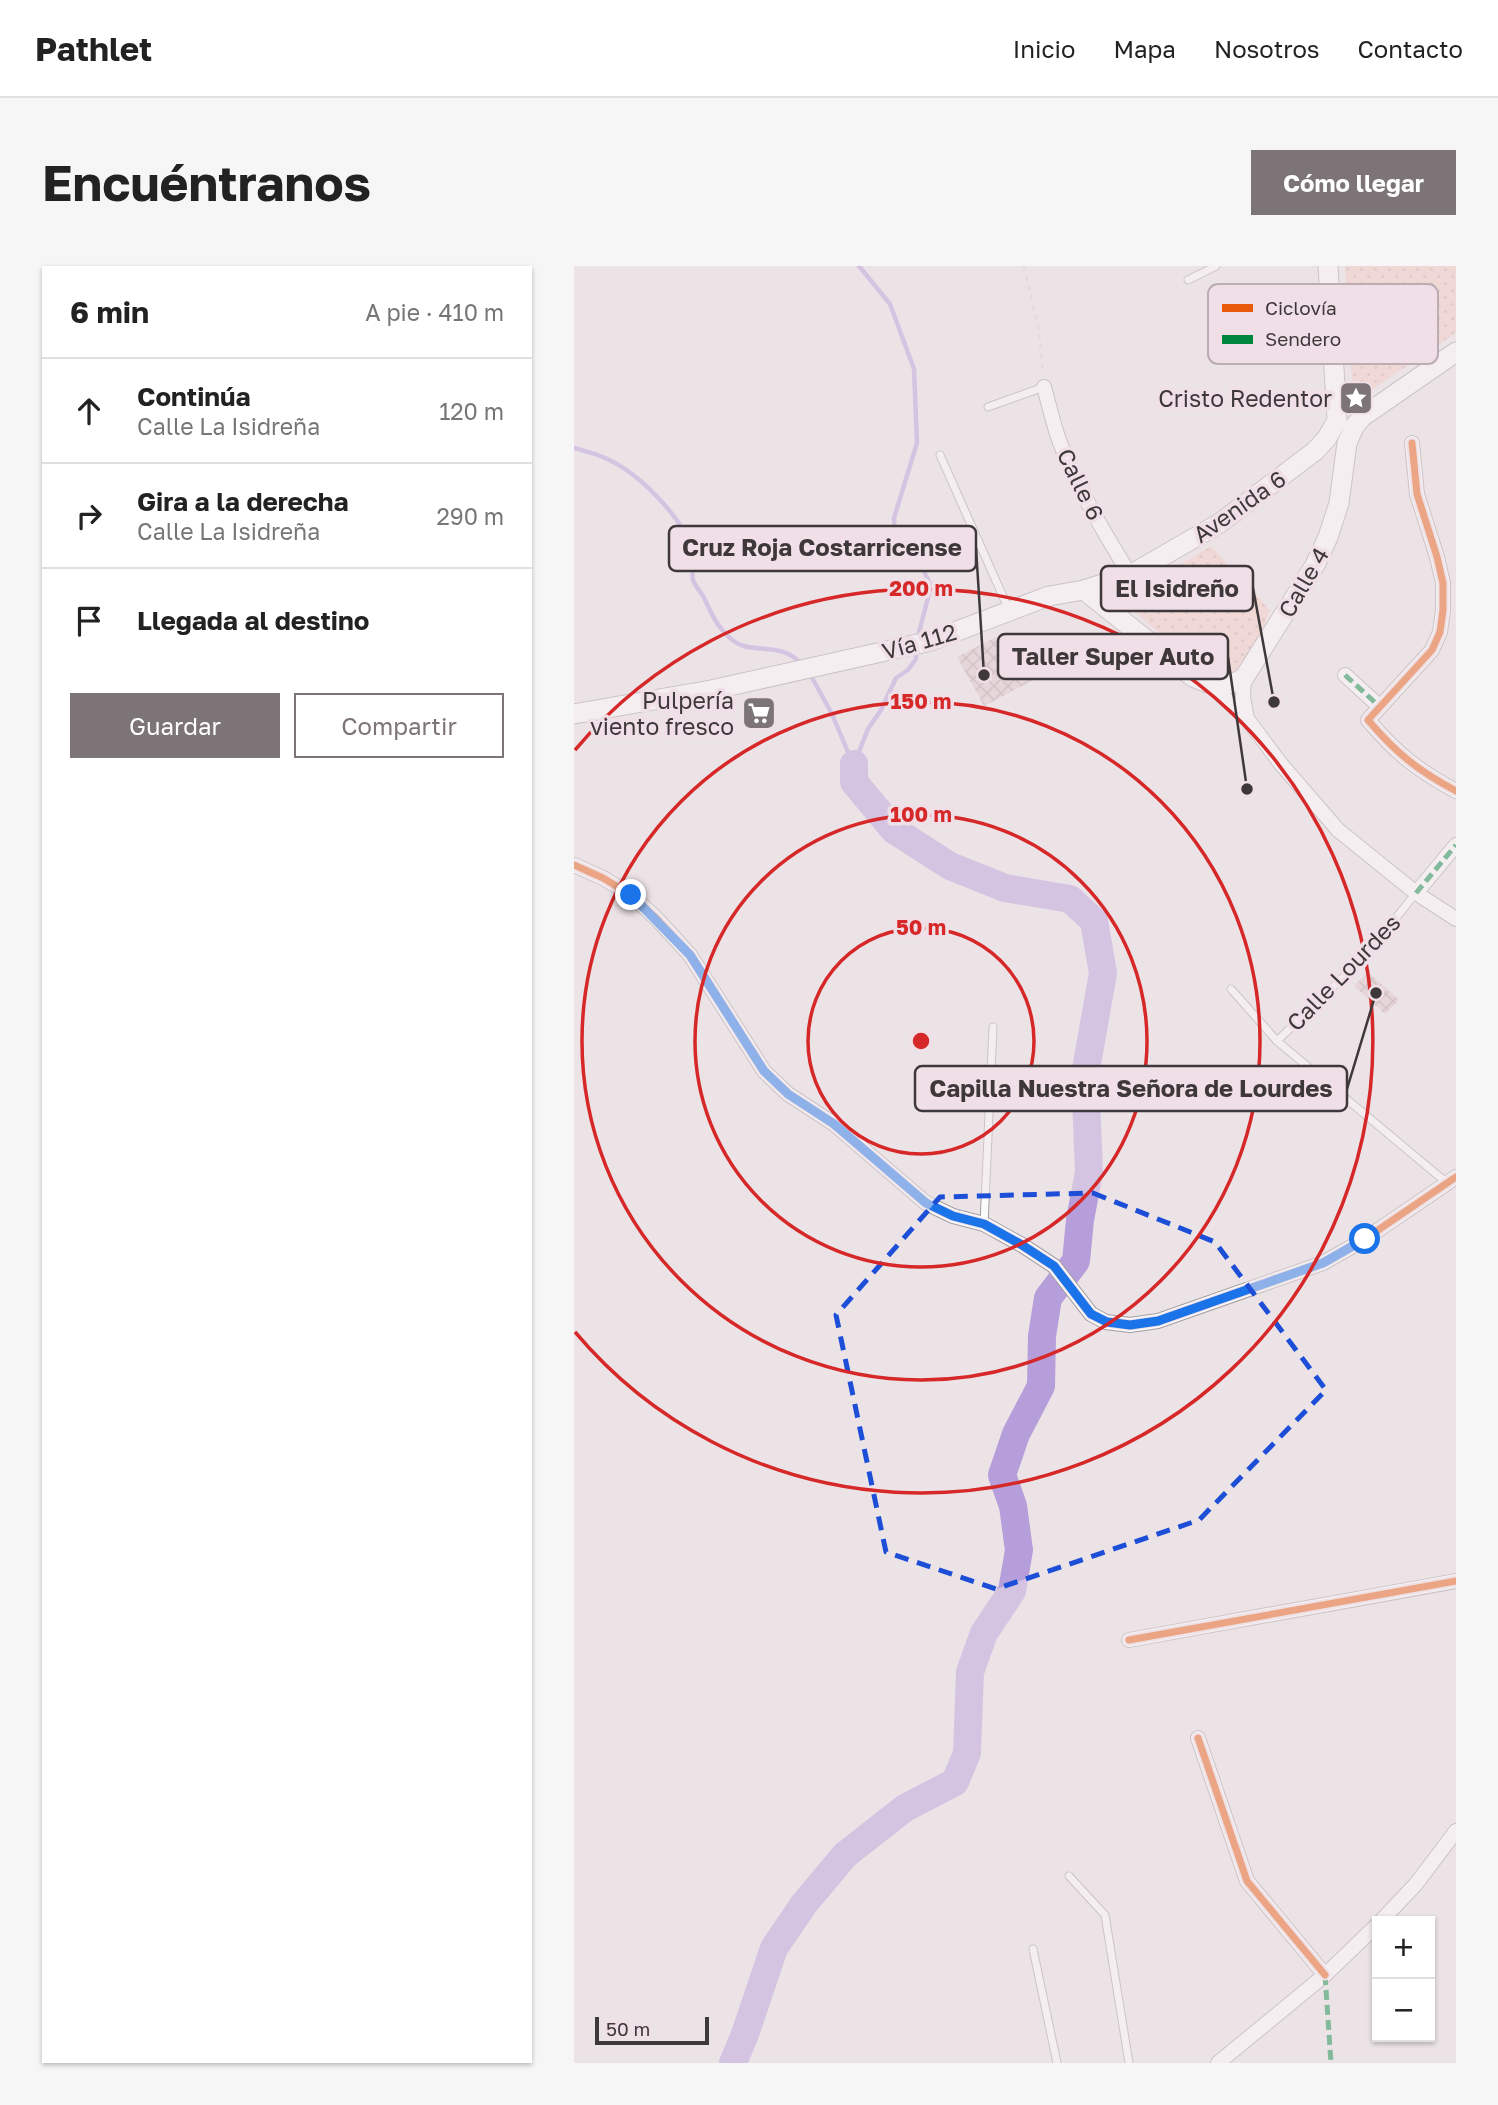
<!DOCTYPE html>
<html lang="es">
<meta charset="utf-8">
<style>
body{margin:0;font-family:"Golos Text",sans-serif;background:#f6f6f6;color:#222}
.controls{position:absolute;right:21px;bottom:21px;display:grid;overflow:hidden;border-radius:0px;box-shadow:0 2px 5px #0004}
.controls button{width:63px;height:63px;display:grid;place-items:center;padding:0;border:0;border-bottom:2px solid #e0e0e0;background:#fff;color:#222;font:35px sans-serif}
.scale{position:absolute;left:21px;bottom:18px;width:114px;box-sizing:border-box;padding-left:7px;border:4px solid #3f383b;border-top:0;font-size:19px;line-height:24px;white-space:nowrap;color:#3f383b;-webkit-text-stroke:5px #f0dfe7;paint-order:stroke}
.stop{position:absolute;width:21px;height:21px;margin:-16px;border:5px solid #1a73e8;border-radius:50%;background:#fff}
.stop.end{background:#1a73e8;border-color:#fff;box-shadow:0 2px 7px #0008}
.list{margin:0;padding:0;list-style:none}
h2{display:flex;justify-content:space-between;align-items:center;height:91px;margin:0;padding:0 28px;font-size:30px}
h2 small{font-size:23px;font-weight:400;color:#767676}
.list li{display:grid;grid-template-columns:46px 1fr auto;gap:21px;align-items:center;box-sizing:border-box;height:105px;padding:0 28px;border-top:2px solid #e0e0e0}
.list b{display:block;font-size:26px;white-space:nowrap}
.list p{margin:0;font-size:23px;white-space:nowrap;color:#767676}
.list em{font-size:23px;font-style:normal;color:#767676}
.actions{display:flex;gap:14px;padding:21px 28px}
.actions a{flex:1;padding:16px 0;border:2px solid #7c7477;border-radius:0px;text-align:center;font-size:24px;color:#7c7477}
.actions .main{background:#7c7477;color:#fff}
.icon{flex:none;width:38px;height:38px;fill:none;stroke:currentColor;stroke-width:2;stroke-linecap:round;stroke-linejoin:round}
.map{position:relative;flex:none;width:882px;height:1797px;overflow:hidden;border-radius:0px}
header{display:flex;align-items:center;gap:42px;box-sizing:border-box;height:98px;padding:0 35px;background:#fff;border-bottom:2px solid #e0e0e0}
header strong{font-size:33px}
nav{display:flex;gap:38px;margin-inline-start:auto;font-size:24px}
.intro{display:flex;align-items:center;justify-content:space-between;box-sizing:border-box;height:168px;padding:0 42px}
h1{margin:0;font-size:49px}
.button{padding:18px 32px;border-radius:0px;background:#7c7477;color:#fff;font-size:24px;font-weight:700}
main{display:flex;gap:42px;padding:0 42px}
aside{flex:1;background:#fff;border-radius:0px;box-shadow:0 2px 5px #0004}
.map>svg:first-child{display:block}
</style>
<header>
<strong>Pathlet</strong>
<nav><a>Inicio</a><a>Mapa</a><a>Nosotros</a><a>Contacto</a></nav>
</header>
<div class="intro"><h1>Encuéntranos</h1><a class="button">Cómo llegar</a></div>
<main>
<aside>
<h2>6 min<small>A pie · 410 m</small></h2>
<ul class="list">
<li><svg class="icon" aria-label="ahead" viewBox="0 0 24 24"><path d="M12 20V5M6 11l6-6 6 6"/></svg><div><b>Continúa</b><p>Calle La Isidreña</p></div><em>120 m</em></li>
<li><svg class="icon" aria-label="right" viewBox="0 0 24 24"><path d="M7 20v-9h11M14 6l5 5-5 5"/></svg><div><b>Gira a la derecha</b><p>Calle La Isidreña</p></div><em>290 m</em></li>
<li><svg class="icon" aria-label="arrive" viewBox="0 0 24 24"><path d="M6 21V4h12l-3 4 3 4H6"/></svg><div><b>Llegada al destino</b></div></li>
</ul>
<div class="actions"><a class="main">Guardar</a><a>Compartir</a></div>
</aside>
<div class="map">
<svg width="882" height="1797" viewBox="0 0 882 1797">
<defs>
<pattern id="grass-dots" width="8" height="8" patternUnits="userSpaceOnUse" patternTransform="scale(1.75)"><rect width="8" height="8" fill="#f2c9bf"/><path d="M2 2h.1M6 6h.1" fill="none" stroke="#d1ada5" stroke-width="1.8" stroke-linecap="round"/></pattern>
<pattern id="building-cross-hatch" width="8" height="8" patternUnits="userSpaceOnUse" patternTransform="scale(1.75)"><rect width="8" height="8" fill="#ddc5c9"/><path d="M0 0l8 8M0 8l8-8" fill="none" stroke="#b5a1a4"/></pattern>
</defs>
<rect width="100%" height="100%" fill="#ece3e7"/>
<g fill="url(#grass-dots)">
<polygon points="771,0 882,0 882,67 797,124 778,114"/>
<path d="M637,280L696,344C689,362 674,403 653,409C644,412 634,406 626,402L554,340L548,329L551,324L597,304Z"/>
</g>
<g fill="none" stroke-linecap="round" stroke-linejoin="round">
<g stroke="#b59eda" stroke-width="4.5">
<polyline points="285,0 316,38 340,103 343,177 320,252 321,273 346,297 357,320 343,374"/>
<path d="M0,182C10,185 21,187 31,192C64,206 110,252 119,287C121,296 117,306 119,314C121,320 127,326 130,332C139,350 141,358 156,372C175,391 207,373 228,399"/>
<polyline points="236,408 258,448 279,498"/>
<polyline points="280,498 294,463 307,444 322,412 334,404 342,393 342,383"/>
</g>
<polyline stroke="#b59eda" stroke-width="28" points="159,1797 171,1768 200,1682 230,1638 271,1589 331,1542 381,1516 393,1487 396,1406 410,1367 438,1325 445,1284 439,1240 428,1209 442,1168 467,1120 468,1070 474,1032 502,995 506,954 515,906 511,809 529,707 520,655 496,633 431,622 376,600 320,564 280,516 280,498"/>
</g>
<g fill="url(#building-cross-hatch)">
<polygon points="444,367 467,410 410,440 383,391 422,371 425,377"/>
<polygon points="794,706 825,734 811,748 780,720"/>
</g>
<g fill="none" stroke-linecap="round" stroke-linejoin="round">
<g stroke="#a39da0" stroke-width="9">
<g id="lane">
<polyline points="614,14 642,0"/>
<polyline points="414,141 470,121"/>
<polyline points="366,189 435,344"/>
<polyline points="657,723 703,775 873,917"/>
<polyline points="703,775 791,690 842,627"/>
<polyline points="410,958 419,761"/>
<polyline points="495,1610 531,1649 555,1797"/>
<polyline points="459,1683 483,1797"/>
</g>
</g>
<g stroke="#a39da0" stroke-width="16">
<g id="street">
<path d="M470,121C475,139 479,157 485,174C503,222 530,266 556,309"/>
<path d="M838,177L843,228L863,291L869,317V344L866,366L858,384L794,454C822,487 843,504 882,525"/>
<polyline points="771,409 806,441"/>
<polyline points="670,412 669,431 673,452"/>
<polyline points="638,420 674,454 707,498 764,564 842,627 882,653"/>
<polyline points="0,599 29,612 57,629 83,653 116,689 190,805 214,828 260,858 352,937 379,950 410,958 448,979 480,1000 517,1048 532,1056 556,1059 584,1055 749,997 791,973 882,911"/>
<polyline points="842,627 882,579"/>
<polyline points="555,1374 882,1315"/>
<polyline points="624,1472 673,1615 751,1709"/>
<polyline points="807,1655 842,1618 882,1565"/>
<polyline points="644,1797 751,1709 803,1659"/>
</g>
</g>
<g stroke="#a39da0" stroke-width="21">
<g id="secondary">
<path d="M510,324L619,411C638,420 651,423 670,412L741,299L754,271L765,237L773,177L780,161L788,151L882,86"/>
<polyline points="0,448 137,424 357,375 475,330 510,324 556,309 646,257 741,185 753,172 763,154 754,0"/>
</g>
</g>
<polyline stroke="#d5d2d3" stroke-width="2.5" stroke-dasharray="5 5" stroke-linecap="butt" points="450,0 465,65 469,108"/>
<use href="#lane" stroke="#fcfbfb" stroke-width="7"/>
<use href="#street" stroke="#fcfbfb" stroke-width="14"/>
<use href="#secondary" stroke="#fcfbfb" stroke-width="19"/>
<g stroke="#00873e" stroke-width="5" stroke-dasharray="10 5" stroke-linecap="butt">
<polyline points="771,409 806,441"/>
<polyline points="842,627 882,579"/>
<polyline points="751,1709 757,1797"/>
</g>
<g stroke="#f0dfe7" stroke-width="11">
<g id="cycleway">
<path d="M838,177L843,228L863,291L869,317V344L866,366L858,384L794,454C822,487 843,504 882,525"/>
<polyline points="0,599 29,612 57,629 83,653 116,689 190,805 214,828 260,858 352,937 379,950 410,958 448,979 480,1000 517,1048 532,1056 556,1059 584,1055 749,997 791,973 882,911"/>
<polyline points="555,1374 882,1315"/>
<polyline points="624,1472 673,1615 751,1709"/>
</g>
</g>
<use href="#cycleway" stroke="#e8590c" stroke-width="7"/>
</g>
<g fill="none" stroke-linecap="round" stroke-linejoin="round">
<polyline stroke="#1a73e8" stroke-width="9" points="57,629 116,689 190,805 214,828 260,858 352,937 379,950 410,958 448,979 480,1000 517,1048 533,1056 556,1059 584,1055 749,997 791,973"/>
</g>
<path d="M0 0H882V1797H0ZM519,927L641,976L752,1124L625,1254L422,1323L312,1286L262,1049L366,931Z" fill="#ece3e7" fill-opacity=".55" fill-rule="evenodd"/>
<path fill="none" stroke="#1d4ed8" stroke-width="5" stroke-dasharray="14 9" stroke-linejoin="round" d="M519,927L641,976L752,1124L625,1254L422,1323L312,1286L262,1049L366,931Z"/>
<g fill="none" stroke="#d62828" stroke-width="3.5">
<circle cx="347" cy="775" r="113"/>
<circle cx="347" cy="775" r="226"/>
<circle cx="347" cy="775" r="339"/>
<path d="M1 484A452 452 0 1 1 1 1066"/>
</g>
<defs>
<g id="sight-square" transform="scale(1.75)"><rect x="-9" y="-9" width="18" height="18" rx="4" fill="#7c7477" stroke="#f0dfe7"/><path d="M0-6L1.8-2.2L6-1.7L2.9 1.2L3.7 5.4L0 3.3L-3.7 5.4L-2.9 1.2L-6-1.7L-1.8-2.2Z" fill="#fff"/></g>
<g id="supermarket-square" transform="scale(1.75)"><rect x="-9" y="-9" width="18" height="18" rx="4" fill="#7c7477" stroke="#f0dfe7"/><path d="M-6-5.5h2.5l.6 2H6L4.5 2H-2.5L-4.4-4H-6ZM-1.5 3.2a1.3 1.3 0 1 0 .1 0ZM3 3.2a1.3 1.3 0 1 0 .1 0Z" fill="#fff"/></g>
</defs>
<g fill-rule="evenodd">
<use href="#sight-square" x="782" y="132"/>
<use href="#supermarket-square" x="185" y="447"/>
</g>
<g text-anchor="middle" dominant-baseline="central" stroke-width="7" stroke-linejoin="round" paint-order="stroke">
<g font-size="23" fill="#3f383b" stroke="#f0dfe7" text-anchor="end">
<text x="758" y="132">Cristo Redentor</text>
<text x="160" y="434">Pulpería<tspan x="160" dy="26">viento fresco</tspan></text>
</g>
<g font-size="23" fill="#3f383b" stroke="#f0dfe7">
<text transform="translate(507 218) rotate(64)">Calle 6</text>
<text transform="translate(665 240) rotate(-35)">Avenida 6</text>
<text transform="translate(729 316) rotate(-60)">Calle 4</text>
<text transform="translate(345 375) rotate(-16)">Vía 112</text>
<text transform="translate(769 706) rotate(-46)">Calle Lourdes</text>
</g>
</g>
<rect x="634" y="18" width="230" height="80" rx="10" fill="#f0dfe7" stroke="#bbadb3" stroke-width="2"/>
<rect x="648" y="38" width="31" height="8" fill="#e8590c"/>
<rect x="648" y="69" width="31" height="9" fill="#00873e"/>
<g font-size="19" fill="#3f383b">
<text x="691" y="49">Ciclovía</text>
<text x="691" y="80">Sendero</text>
</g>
<circle cx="347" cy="775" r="10" fill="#d62828" stroke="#f0dfe7" stroke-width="3.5"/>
<g font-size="21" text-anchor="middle" font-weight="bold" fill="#d62828" stroke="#f0dfe7" stroke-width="7" stroke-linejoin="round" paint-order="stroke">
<text x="347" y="330">200 m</text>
<text x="347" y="443">150 m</text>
<text x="347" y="556">100 m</text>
<text x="347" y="669">50 m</text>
</g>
<path fill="none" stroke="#3f383b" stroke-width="2.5" d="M410 409L402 282M700 436L679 322M673 523L654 391M802 727L773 823"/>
<g fill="#3f383b" stroke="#f0dfe7" stroke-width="2.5">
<circle cx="410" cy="409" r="7"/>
<circle cx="700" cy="436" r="7"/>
<circle cx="673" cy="523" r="7"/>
<circle cx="802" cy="727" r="7"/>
</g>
<g fill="#f0dfe7" stroke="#3f383b" stroke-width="2.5">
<rect x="95" y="260" width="307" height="45" rx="7"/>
<rect x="527" y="300" width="152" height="45" rx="7"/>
<rect x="424" y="368" width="230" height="45" rx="7"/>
<rect x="341" y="800" width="432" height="45" rx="7"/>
</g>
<g font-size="24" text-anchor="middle" font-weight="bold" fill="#3f383b">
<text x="248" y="290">Cruz Roja Costarricense</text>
<text x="603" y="331">El Isidreño</text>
<text x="539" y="399">Taller Super Auto</text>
<text x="557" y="831">Capilla Nuestra Señora de Lourdes</text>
</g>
</svg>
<div class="controls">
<button>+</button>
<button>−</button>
</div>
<div class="scale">50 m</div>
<div class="stop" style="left:791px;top:973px"></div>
<div class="stop end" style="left:57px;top:629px"></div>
</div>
</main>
